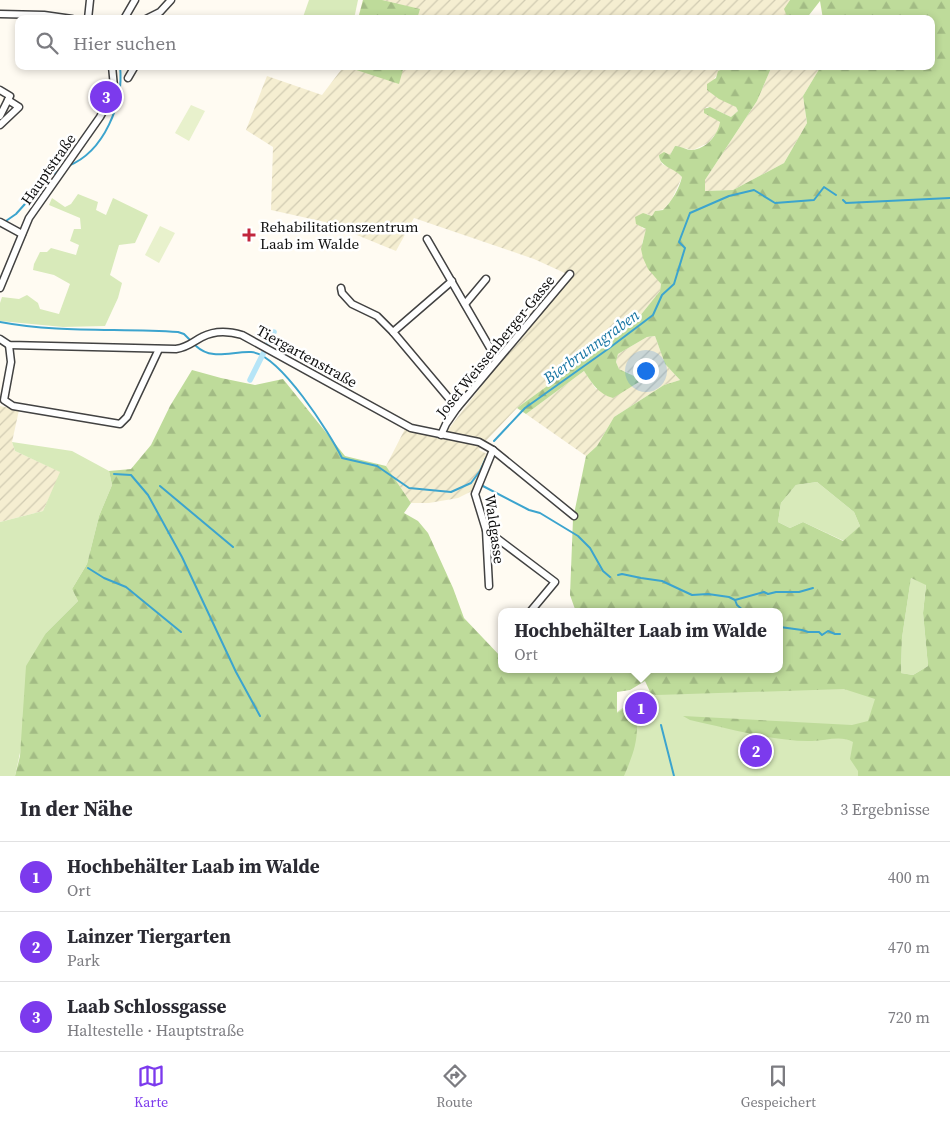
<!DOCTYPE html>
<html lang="de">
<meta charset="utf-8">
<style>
body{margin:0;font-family:"Source Serif 4",serif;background:#f7f7f7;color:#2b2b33}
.you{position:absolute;left:645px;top:370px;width:18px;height:18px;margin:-12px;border:4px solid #fff;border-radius:50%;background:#1a73e8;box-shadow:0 0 0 8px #1a73e833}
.badge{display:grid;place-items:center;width:32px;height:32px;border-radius:50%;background:#7c3aed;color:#fff;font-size:16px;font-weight:700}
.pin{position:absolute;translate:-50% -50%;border:2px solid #fff;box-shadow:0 1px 5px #0006}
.popup{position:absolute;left:498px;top:608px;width:285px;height:65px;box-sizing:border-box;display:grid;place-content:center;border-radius:10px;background:#fff;filter:drop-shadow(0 1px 4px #0005);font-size:16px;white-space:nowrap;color:#7c7c81}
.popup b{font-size:19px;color:#2b2b33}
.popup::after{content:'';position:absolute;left:50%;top:100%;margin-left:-10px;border:10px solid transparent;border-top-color:#fff}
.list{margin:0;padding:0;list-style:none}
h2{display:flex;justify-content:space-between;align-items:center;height:65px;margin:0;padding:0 20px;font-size:21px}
h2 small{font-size:16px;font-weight:400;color:#7c7c81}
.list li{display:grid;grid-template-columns:32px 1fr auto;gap:15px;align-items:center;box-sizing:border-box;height:70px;padding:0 20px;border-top:1px solid #e1e1e2}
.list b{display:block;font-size:19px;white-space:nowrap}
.list p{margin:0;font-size:16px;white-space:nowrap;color:#7c7c81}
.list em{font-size:16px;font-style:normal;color:#7c7c81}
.icon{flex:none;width:28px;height:28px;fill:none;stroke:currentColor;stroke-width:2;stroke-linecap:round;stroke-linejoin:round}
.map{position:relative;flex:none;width:950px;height:776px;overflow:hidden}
.search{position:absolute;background:#fff;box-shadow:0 2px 8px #0003;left:15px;right:15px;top:15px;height:55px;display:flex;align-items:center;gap:12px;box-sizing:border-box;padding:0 18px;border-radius:10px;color:#7c7c81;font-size:19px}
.sheet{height:275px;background:#fff}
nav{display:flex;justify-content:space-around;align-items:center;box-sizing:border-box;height:70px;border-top:1px solid #e1e1e2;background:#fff;font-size:14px;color:#7c7c81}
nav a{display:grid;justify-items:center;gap:2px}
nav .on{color:#7c3aed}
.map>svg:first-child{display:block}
</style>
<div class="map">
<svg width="950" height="776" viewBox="0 0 950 776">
<defs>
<pattern id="farmland-furrows" width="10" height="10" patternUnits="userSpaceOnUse" patternTransform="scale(1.25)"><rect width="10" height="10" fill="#f5eed1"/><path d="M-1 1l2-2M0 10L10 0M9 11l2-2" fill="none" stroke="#d1cbb2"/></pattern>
<pattern id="forest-firs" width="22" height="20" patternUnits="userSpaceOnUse" patternTransform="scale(1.25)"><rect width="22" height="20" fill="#bedb9a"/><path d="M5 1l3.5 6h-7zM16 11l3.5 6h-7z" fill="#a2bb84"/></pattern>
</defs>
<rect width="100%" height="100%" fill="#fffbf2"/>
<g fill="url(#farmland-furrows)">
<polygon points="363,0 790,0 785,9 788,19 358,19"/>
<polygon points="344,66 729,66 721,69 714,79 736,107 738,111 731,117 710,107 706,107 721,124 717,132 708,143 693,150 675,146 670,155 659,155 659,158 662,164 675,170 682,177 672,199 664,209 655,211 652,216 647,214 642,228 646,229 646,231 642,243 657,278 661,284 660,291 635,322 517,408 481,446 479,450 487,454 486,462 474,490 458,498 429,503 411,503 386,466 405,429 441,439 567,274 534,259 414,218 396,251 325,222 271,210 273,147 246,130 267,76 322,95"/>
<polygon points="772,66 821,66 803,96 807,123 784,163 733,190 705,191 705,180 757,101"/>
<polygon points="655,336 665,364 680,380 664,385 614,417 597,446 586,456 526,414 584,371 596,389 631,374 619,369 616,362 618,354 647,337"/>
<polygon points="0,406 19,410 12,442 15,451 61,472 43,511 0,522"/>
</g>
<g fill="#d8eaba">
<polygon points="309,0 358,0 354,19 305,19 303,17"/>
<polygon points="78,194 98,202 96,210 106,215 113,198 148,215 135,243 119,245 110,275 122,283 118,298 105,326 63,327 0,321 0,303 2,297 19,299 27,295 38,303 40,309 59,314 70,284 54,275 33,270 34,264 40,252 47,252 51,248 76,255 79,245 70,241 74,229 81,229 80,218 49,205 52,198 65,207 71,204"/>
<polygon points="12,442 72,451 109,471 112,485 99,516 87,564 72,589 78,601 46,633 15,776 0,776 0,522 43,511 60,472 15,451"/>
<polygon points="817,482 854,512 860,526 844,541 803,522 790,528 778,522 781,503 796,485"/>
<polygon points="911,578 926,584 923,613 928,666 913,675 901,673 902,638"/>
<polygon points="850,684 950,727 950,776 526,776 644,693 651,691"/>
</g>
<g fill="url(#forest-firs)" fill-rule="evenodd">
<polygon points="363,0 382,0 420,9 417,19 358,19"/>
<path d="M790,0H950V776H858V771L850,759L853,742C840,735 826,741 812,741C775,742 727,728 690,720L683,716L852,725L868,721L875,699L844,689L657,695L651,694L645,681L630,690L617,692V713L629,706L636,710C639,739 635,750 624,776H15L20,756L26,666L46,633L78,601L72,589L87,564L99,516L112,485L109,471L131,469L151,445L170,406L192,370L221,378L255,385L283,379L345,456L386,466L411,503L404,513L418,521L428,533L453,588L464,618L502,658V669H780V612H576L570,595L573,519L586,456L597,446L614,417L664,385L680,380L665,364L655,336L647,337L618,354L616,362L619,369L636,377L639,382L613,398C598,394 592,383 584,371L526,414L517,408L635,322L660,291L661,284L648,269L643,258L641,249L646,229L636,224L635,217L643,213L652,216L655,211L663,210C672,201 679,189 682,177C675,168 659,167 659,155L664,152L670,155L675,146C681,146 686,150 692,150C706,149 718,135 720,122L704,113V109L710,107L731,117L738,111L736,107L719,99L707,90V84L716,78L718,71L729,66H772L757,101L705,180V191L733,190L784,163L807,123L803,96L821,66H931V19H823L820,1L806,19H788L784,9ZM817,482L854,512L860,526L843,541L803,522L790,528L778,522L781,503L796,485ZM911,578L926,585L923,613L928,666L913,675L901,673L902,638Z"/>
<polygon points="344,66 404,66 399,84"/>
</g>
<g fill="#e8f1cc">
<polygon points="191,105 205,111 189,141 175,133"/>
<polygon points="160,226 175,233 159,263 145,255"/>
</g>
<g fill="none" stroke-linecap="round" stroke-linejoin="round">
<g stroke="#3ca4ce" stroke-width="2">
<path d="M68,166C104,152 124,103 120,66"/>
<polyline points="843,200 846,203 950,198"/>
<polyline points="3,223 16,214 50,176 61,169"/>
<path d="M0,322C58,333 119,328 178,332L184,334L190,340"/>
<path d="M196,346C212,361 232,351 251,352C280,354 330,434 342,458L377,466L409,488L451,492L471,483L480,471L486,458"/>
<polyline points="494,441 525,408 608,349 653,315 662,295 674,284 685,248 679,242 690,213 729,196 754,190 775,203 814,200 824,187 836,195"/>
<polyline points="114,474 131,475 148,495 182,557 236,672 260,716"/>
<polyline points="481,485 529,510 540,513 578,536 590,548 603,571 610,577"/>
<polyline points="160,486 233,547"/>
<polyline points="88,568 104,578 126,587 181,632"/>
<polyline points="618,575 622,574 641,578 662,581 692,595 708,594 729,597 735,600 737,605 745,612"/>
<polyline points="735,600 764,592 768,594 776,592 799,592 813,588"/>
<polyline points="780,627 802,630 808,632 819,632 822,635 828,631 835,634 840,634"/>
<polyline points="661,725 674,776"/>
</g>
<polyline stroke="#b6e5f7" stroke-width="5.5" points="250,380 274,332"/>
<g stroke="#424242" stroke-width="9">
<g id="minor">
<polyline points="0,14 44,15 72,19"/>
<polyline points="88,19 90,0"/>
<polyline points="124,19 135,0"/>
<polyline points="146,19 160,12 171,0"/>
<polyline points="128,78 135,66"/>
<polyline points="0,90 10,96 0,116"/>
<polyline points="0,125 19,107 8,100"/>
<polyline points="0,222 22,234"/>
<polyline points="427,239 497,360"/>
<polyline points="0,288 29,218 100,117 110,99 114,87 112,66"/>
<polyline points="341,288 342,293 352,304 377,316 393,332 457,408"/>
<polyline points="465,304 486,279"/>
<polyline points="393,332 452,281"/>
<path d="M0,339L9,345L176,349C189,347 192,342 202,337C215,330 229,331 242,335L411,428L479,442L493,450L574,516"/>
<polyline points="9,345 11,362 4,400 13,406 120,424 127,417 159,349"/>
<polyline points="441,435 446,424 457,408 570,274"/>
<polyline points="486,530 555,582 530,612"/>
<polyline points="489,586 486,530 475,494 493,450"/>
</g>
</g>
<use href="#minor" stroke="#fff" stroke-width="6"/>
</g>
<path fill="#c1263e" stroke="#fff" stroke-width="2" d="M246.5 227.5h5v5h5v5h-5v5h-5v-5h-5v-5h5z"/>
<g text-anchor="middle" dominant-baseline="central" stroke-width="5" stroke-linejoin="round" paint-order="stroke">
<g font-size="15" fill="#0f0f0f" stroke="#fff">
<text transform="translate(48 169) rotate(-55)">Hauptstraße</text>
<text transform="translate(495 346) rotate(-51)">Josef Weissenberger-Gasse</text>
<text transform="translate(307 356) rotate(29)">Tiergartenstraße</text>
<text transform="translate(495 529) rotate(82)">Waldgasse</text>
</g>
<g font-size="15" fill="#0f0f0f" stroke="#fff" text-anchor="start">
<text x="260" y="226">Rehabilitationszentrum<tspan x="260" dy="17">Laab im Walde</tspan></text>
</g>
<g font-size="16" font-style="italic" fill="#1775a3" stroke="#fff">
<text transform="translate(591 346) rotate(-36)">Bierbrunngraben</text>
</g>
</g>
</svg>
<div class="you"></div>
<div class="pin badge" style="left:641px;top:708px">1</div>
<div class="popup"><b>Hochbehälter Laab im Walde</b>Ort</div>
<div class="pin badge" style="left:756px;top:751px">2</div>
<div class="pin badge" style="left:106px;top:97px">3</div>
<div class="search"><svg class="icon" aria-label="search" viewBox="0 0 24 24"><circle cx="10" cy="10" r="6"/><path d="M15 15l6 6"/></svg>Hier suchen</div>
</div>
<section class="sheet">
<h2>In der Nähe<small>3 Ergebnisse</small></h2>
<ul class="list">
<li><span class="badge">1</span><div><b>Hochbehälter Laab im Walde</b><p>Ort</p></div><em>400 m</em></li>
<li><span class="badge">2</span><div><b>Lainzer Tiergarten</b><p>Park</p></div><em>470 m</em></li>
<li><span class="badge">3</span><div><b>Laab Schlossgasse</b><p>Haltestelle · Hauptstraße</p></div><em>720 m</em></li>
</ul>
</section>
<nav>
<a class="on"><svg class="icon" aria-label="map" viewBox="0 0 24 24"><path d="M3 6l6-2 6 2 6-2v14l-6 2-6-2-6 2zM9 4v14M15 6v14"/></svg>Karte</a>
<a><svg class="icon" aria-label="directions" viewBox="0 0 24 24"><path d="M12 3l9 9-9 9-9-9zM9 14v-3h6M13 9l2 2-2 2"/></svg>Route</a>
<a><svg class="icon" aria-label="saved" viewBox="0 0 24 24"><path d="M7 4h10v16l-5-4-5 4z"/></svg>Gespeichert</a>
</nav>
